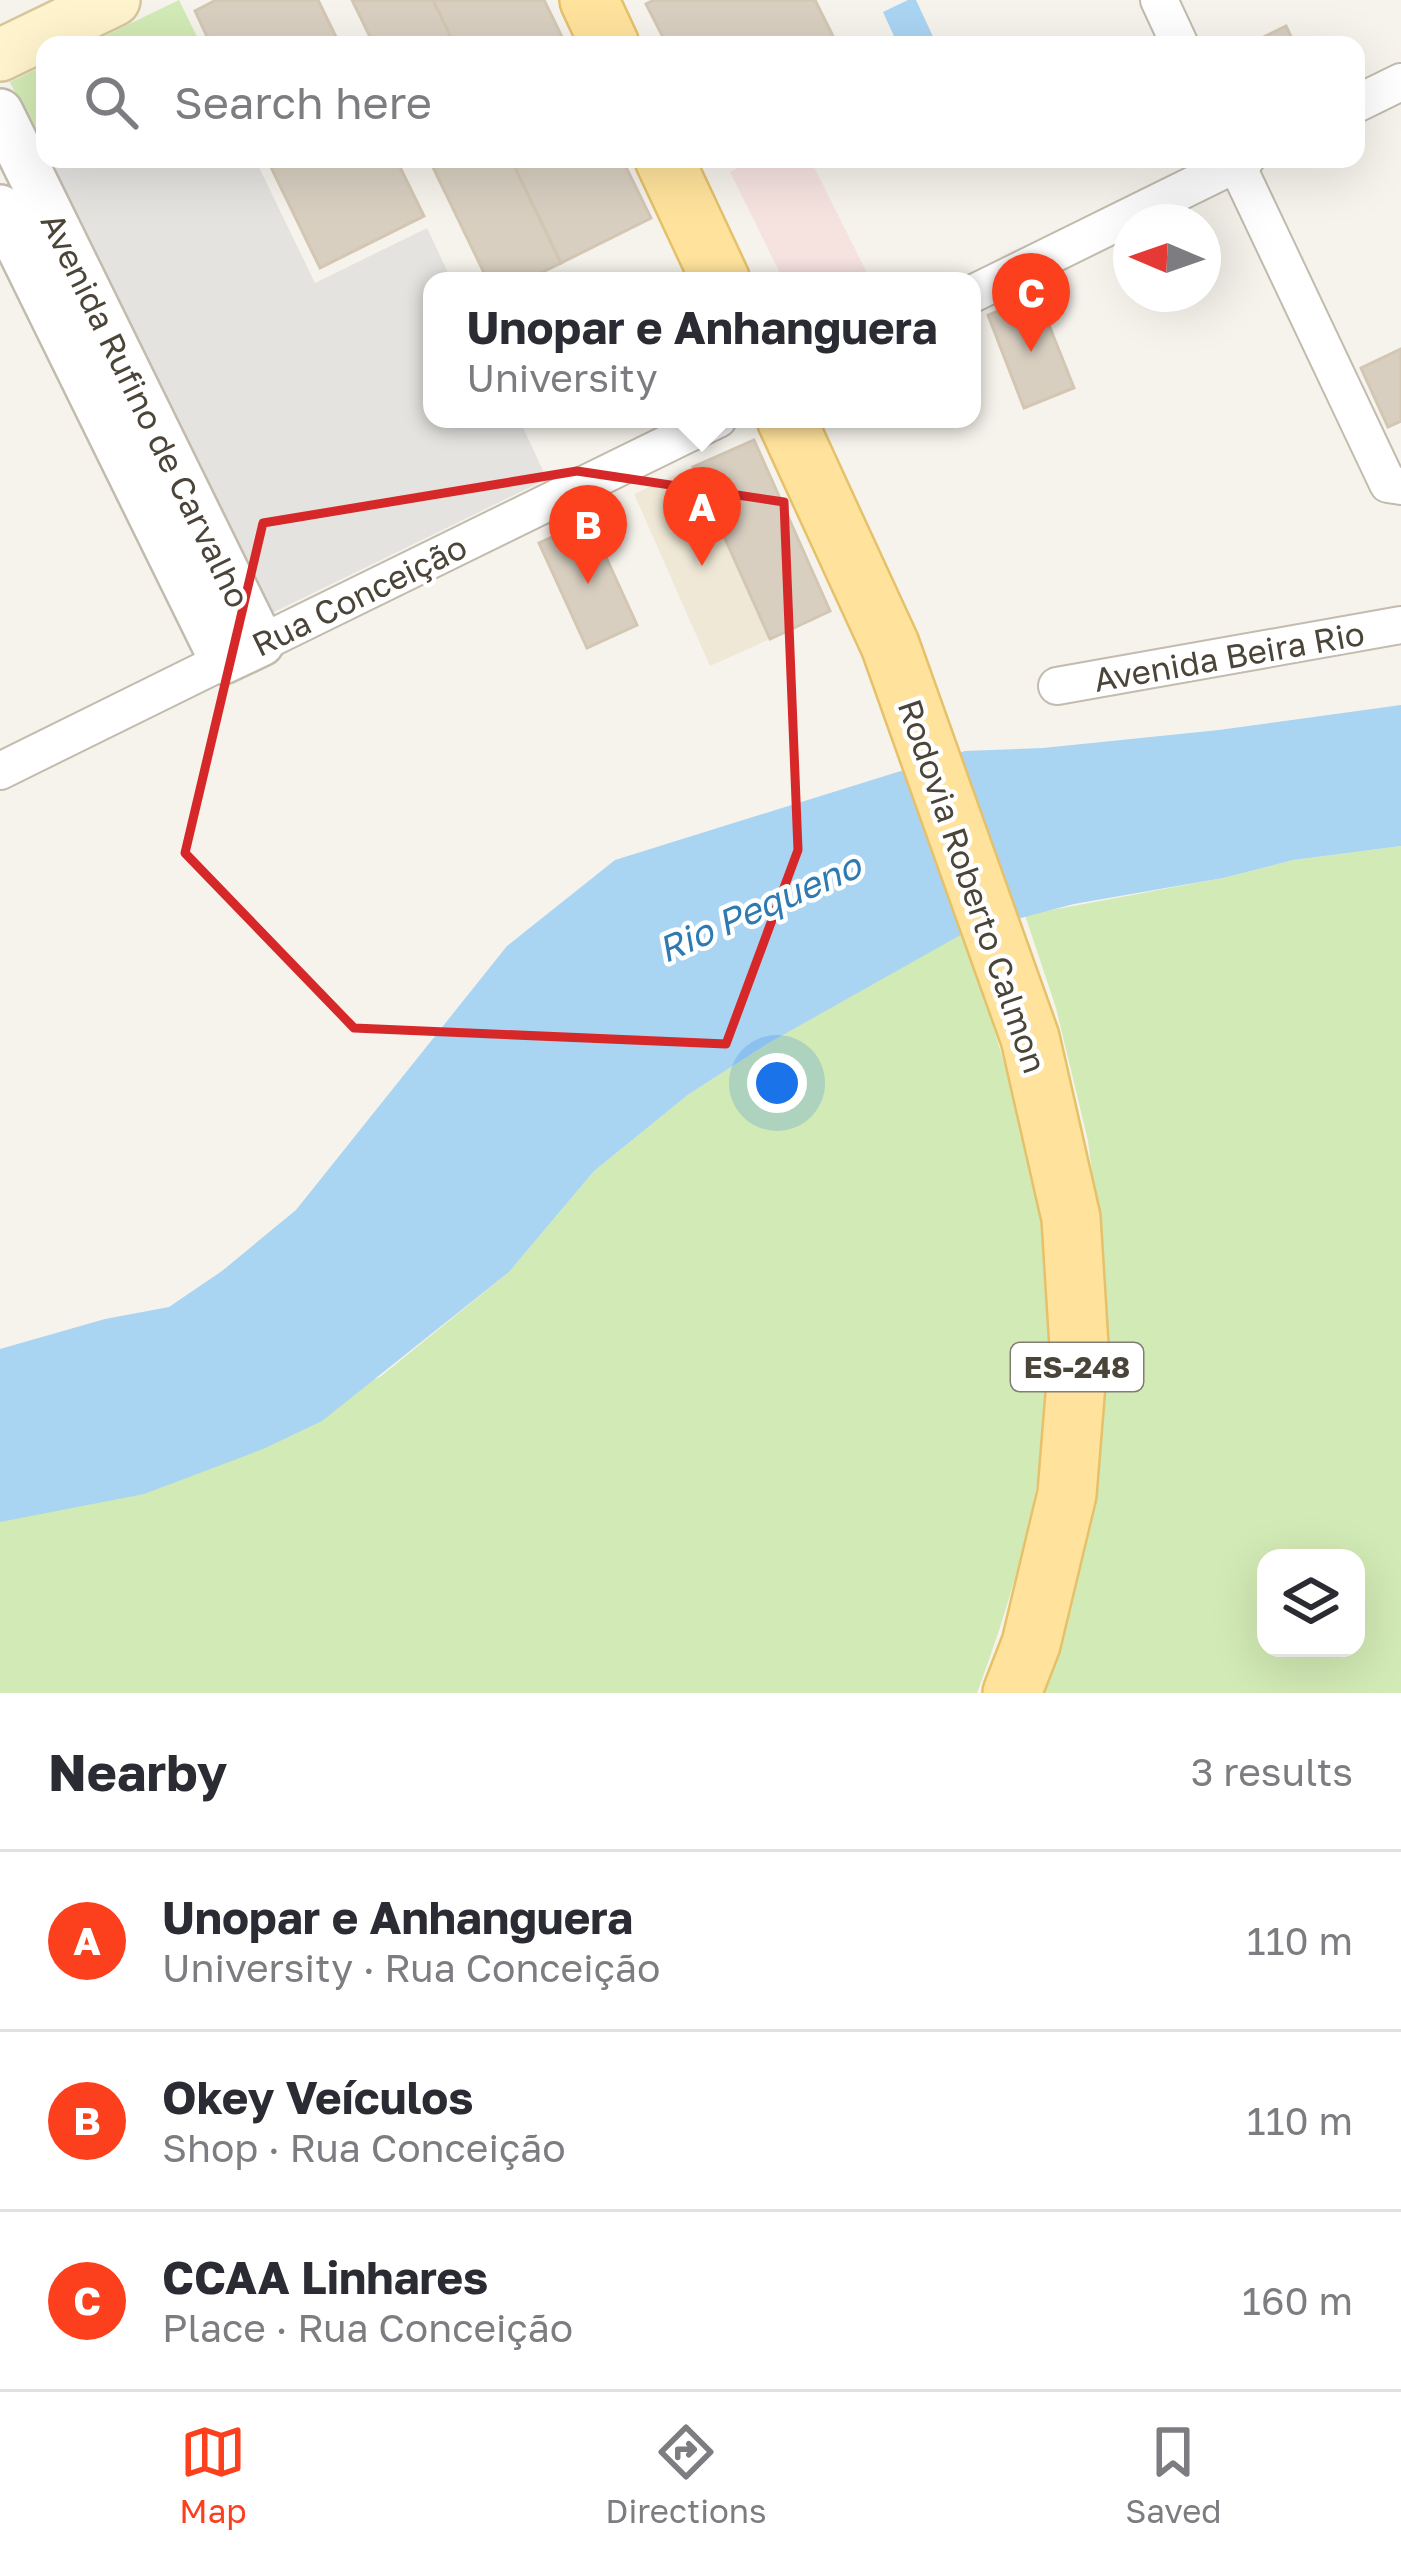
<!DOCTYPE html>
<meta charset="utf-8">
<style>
body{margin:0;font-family:"Golos Text",sans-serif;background:#f7f7f7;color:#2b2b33}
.controls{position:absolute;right:36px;bottom:36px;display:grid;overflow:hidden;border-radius:24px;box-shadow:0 12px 48px #0002}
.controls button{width:108px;height:108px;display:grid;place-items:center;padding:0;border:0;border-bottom:3px solid #e1e1e2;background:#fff;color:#2b2b33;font:60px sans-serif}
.compass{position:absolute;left:1113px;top:204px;width:108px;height:108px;border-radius:50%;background:#fff;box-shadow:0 12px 48px #0002;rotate:272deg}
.you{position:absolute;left:777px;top:1083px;width:42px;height:42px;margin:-30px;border:9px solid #fff;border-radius:50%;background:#1a73e8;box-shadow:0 0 0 18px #1a73e833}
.badge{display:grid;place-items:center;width:78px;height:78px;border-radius:50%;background:#fc3f1d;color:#fff;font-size:39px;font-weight:700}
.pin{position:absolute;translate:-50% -99px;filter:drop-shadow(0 3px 6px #0008)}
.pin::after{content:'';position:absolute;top:63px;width:42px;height:36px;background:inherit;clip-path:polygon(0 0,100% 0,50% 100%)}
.popup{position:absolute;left:423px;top:272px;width:558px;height:156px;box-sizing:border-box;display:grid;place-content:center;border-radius:24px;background:#fff;filter:drop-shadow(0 3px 9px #0005);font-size:39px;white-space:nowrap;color:#7c7c81}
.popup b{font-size:45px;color:#2b2b33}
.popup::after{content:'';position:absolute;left:50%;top:100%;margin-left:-24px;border:24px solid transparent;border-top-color:#fff}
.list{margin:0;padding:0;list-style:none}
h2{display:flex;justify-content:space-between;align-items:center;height:156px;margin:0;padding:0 48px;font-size:51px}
h2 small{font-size:39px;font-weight:400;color:#7c7c81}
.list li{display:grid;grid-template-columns:78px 1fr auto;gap:36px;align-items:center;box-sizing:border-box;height:180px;padding:0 48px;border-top:3px solid #e1e1e2}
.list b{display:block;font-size:45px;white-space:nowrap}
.list p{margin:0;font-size:39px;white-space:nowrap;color:#7c7c81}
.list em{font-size:39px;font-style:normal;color:#7c7c81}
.icon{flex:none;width:66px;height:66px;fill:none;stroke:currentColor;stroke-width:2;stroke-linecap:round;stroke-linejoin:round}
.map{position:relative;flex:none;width:1401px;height:1693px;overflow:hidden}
.search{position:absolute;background:#fff;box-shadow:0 12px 48px #0002;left:36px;right:36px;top:36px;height:132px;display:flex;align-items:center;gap:30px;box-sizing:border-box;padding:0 42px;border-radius:24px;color:#7c7c81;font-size:45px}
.sheet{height:696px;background:#fff}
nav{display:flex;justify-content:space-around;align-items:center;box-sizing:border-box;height:168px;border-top:3px solid #e1e1e2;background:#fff;font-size:33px;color:#7c7c81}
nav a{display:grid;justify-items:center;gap:6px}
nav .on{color:#fc3f1d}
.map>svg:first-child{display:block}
</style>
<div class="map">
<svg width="1401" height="1693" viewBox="0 0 1401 1693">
<rect width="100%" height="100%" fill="#f6f3ec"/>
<polygon fill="#efe8d6" points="693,467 770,639 710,666 634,494"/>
<polygon fill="#f6e3e0" points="756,159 810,159 871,281 784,281 730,172"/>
<g fill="#d2eab5" fill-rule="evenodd">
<polygon points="179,0 201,45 86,45"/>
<polygon points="45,65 45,150 43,151 10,82"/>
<path d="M1401,846V1693H1030L1101,1241L1088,1141L1056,1008L1025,915L1223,878L1293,860ZM1266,1558H1356V1648H1266Z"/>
<path d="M964,932C1001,1051 1041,1173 1050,1298C1058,1434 1024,1567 977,1693H0V1522L380,1377L509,1272L594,1171L689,1094L767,1044Z"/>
</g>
<polygon fill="#e5e3e0" points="47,159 255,159 315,283 427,228 452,281 432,281 432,419 519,419 547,479 266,616"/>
<g fill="#a9d4f2">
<polygon points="908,0 916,0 936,43 898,45 883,12"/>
<polygon points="1401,705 1401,846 1293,860 1223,878 1074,904 964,933 767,1044 689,1094 594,1171 509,1272 322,1421 263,1449 144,1494 0,1522 0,1349 105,1319 169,1307 222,1271 296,1210 507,946 615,860 965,751 1043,748 1219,730"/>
</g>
<g fill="#d8cfc1" stroke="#d3c7b4" stroke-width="3">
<polygon points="216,0 318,0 340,45 211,45 195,11"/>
<polygon points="352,0 433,0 455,45 374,45"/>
<polygon points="433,0 544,0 566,45 455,45"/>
<polygon points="654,0 815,0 834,38 821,45 667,45 646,4"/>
<polygon points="1286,26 1295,45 1247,45"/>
<polygon points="267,159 396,159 424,216 320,268"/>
<polygon points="429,159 511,159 561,263 524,281 488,281"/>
<polygon points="511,159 622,159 651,218 561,263"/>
<polygon points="1037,295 1074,388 1024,408 988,315"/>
<polygon points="1401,349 1401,421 1388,427 1361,368"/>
<polygon points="754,440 830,611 770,639 693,467"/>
<polygon points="589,520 637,625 587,648 539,543"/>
</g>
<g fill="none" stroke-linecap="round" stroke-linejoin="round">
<g stroke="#c2bbae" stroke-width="40">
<g id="minor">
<polyline points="1159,0 1180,45"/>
<polyline points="1356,104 1401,82"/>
<polyline points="1234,159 1388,484 1401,486"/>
<polyline points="972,294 1246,159"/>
<polyline points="261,643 718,419"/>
<polyline points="1057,686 1401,625"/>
<polyline points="0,771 223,661"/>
</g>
</g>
<g stroke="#c2bbae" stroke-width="50">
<polyline id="tertiary" points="0,112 261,643 223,661 0,208"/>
</g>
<g stroke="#d6c79b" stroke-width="56">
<polyline id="secondary" points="0,55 114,0"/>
</g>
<g stroke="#e6c16a" stroke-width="62">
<g id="primary">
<polyline points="589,0 610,45"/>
<polyline points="664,159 721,281"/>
<polyline points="786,419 890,645 1030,1038 1071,1218 1079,1346 1067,1494 1031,1644 1012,1693"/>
</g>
</g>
<use href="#minor" stroke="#fff" stroke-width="36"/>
<use href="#tertiary" stroke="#fff" stroke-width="45"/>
<use href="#secondary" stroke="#fff3cd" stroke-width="51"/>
<use href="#primary" stroke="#ffe39c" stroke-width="57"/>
</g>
<path fill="none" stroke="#d62828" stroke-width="9" stroke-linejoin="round" d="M577,471L784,502L798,850L726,1044L354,1028L185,853L263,523Z"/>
<g text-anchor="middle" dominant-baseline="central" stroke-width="9" stroke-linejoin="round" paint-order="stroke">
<rect fill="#fff" stroke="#817c74" stroke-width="3" x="1011" y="1343" width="132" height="48" rx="9"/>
<g font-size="30" font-weight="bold" fill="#4b4439">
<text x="1077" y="1367">ES-248</text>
</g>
<g font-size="33" fill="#4b4439" stroke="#fff">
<text transform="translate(146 410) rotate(64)">Avenida Rufino de Carvalho</text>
<text transform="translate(359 595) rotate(-26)">Rua Conceição</text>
<text transform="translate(1229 656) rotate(-10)">Avenida Beira Rio</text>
<text transform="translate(973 886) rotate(71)">Rodovia Roberto Calmon</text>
</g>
<g font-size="36" font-style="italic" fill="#2e7ab2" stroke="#fff">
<text transform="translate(759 907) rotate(-24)">Rio Pequeno</text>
</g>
</g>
</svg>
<div class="controls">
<button><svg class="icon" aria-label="layers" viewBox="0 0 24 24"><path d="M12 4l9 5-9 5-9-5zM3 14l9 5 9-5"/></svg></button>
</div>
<svg class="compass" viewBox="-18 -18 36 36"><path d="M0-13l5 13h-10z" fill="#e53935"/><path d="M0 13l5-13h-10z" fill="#7c7c81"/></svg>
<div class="you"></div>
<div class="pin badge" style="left:702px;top:566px">A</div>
<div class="popup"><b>Unopar e Anhanguera</b>University</div>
<div class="pin badge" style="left:588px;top:584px">B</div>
<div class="pin badge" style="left:1031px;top:352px">C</div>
<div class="search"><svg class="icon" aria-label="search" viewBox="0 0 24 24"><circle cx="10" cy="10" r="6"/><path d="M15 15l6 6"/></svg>Search here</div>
</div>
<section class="sheet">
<h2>Nearby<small>3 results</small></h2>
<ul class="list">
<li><span class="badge">A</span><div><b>Unopar e Anhanguera</b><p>University · Rua Conceição</p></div><em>110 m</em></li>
<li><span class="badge">B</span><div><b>Okey Veículos</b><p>Shop · Rua Conceição</p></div><em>110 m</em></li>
<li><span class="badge">C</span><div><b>CCAA Linhares</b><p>Place · Rua Conceição</p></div><em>160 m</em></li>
</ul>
</section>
<nav>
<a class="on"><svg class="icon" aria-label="map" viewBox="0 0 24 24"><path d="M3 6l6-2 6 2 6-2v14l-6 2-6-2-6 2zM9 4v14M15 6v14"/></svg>Map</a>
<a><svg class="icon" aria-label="directions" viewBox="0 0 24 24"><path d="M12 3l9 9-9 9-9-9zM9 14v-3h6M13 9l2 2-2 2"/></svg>Directions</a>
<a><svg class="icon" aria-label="saved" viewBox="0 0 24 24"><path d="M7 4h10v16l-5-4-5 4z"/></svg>Saved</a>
</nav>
